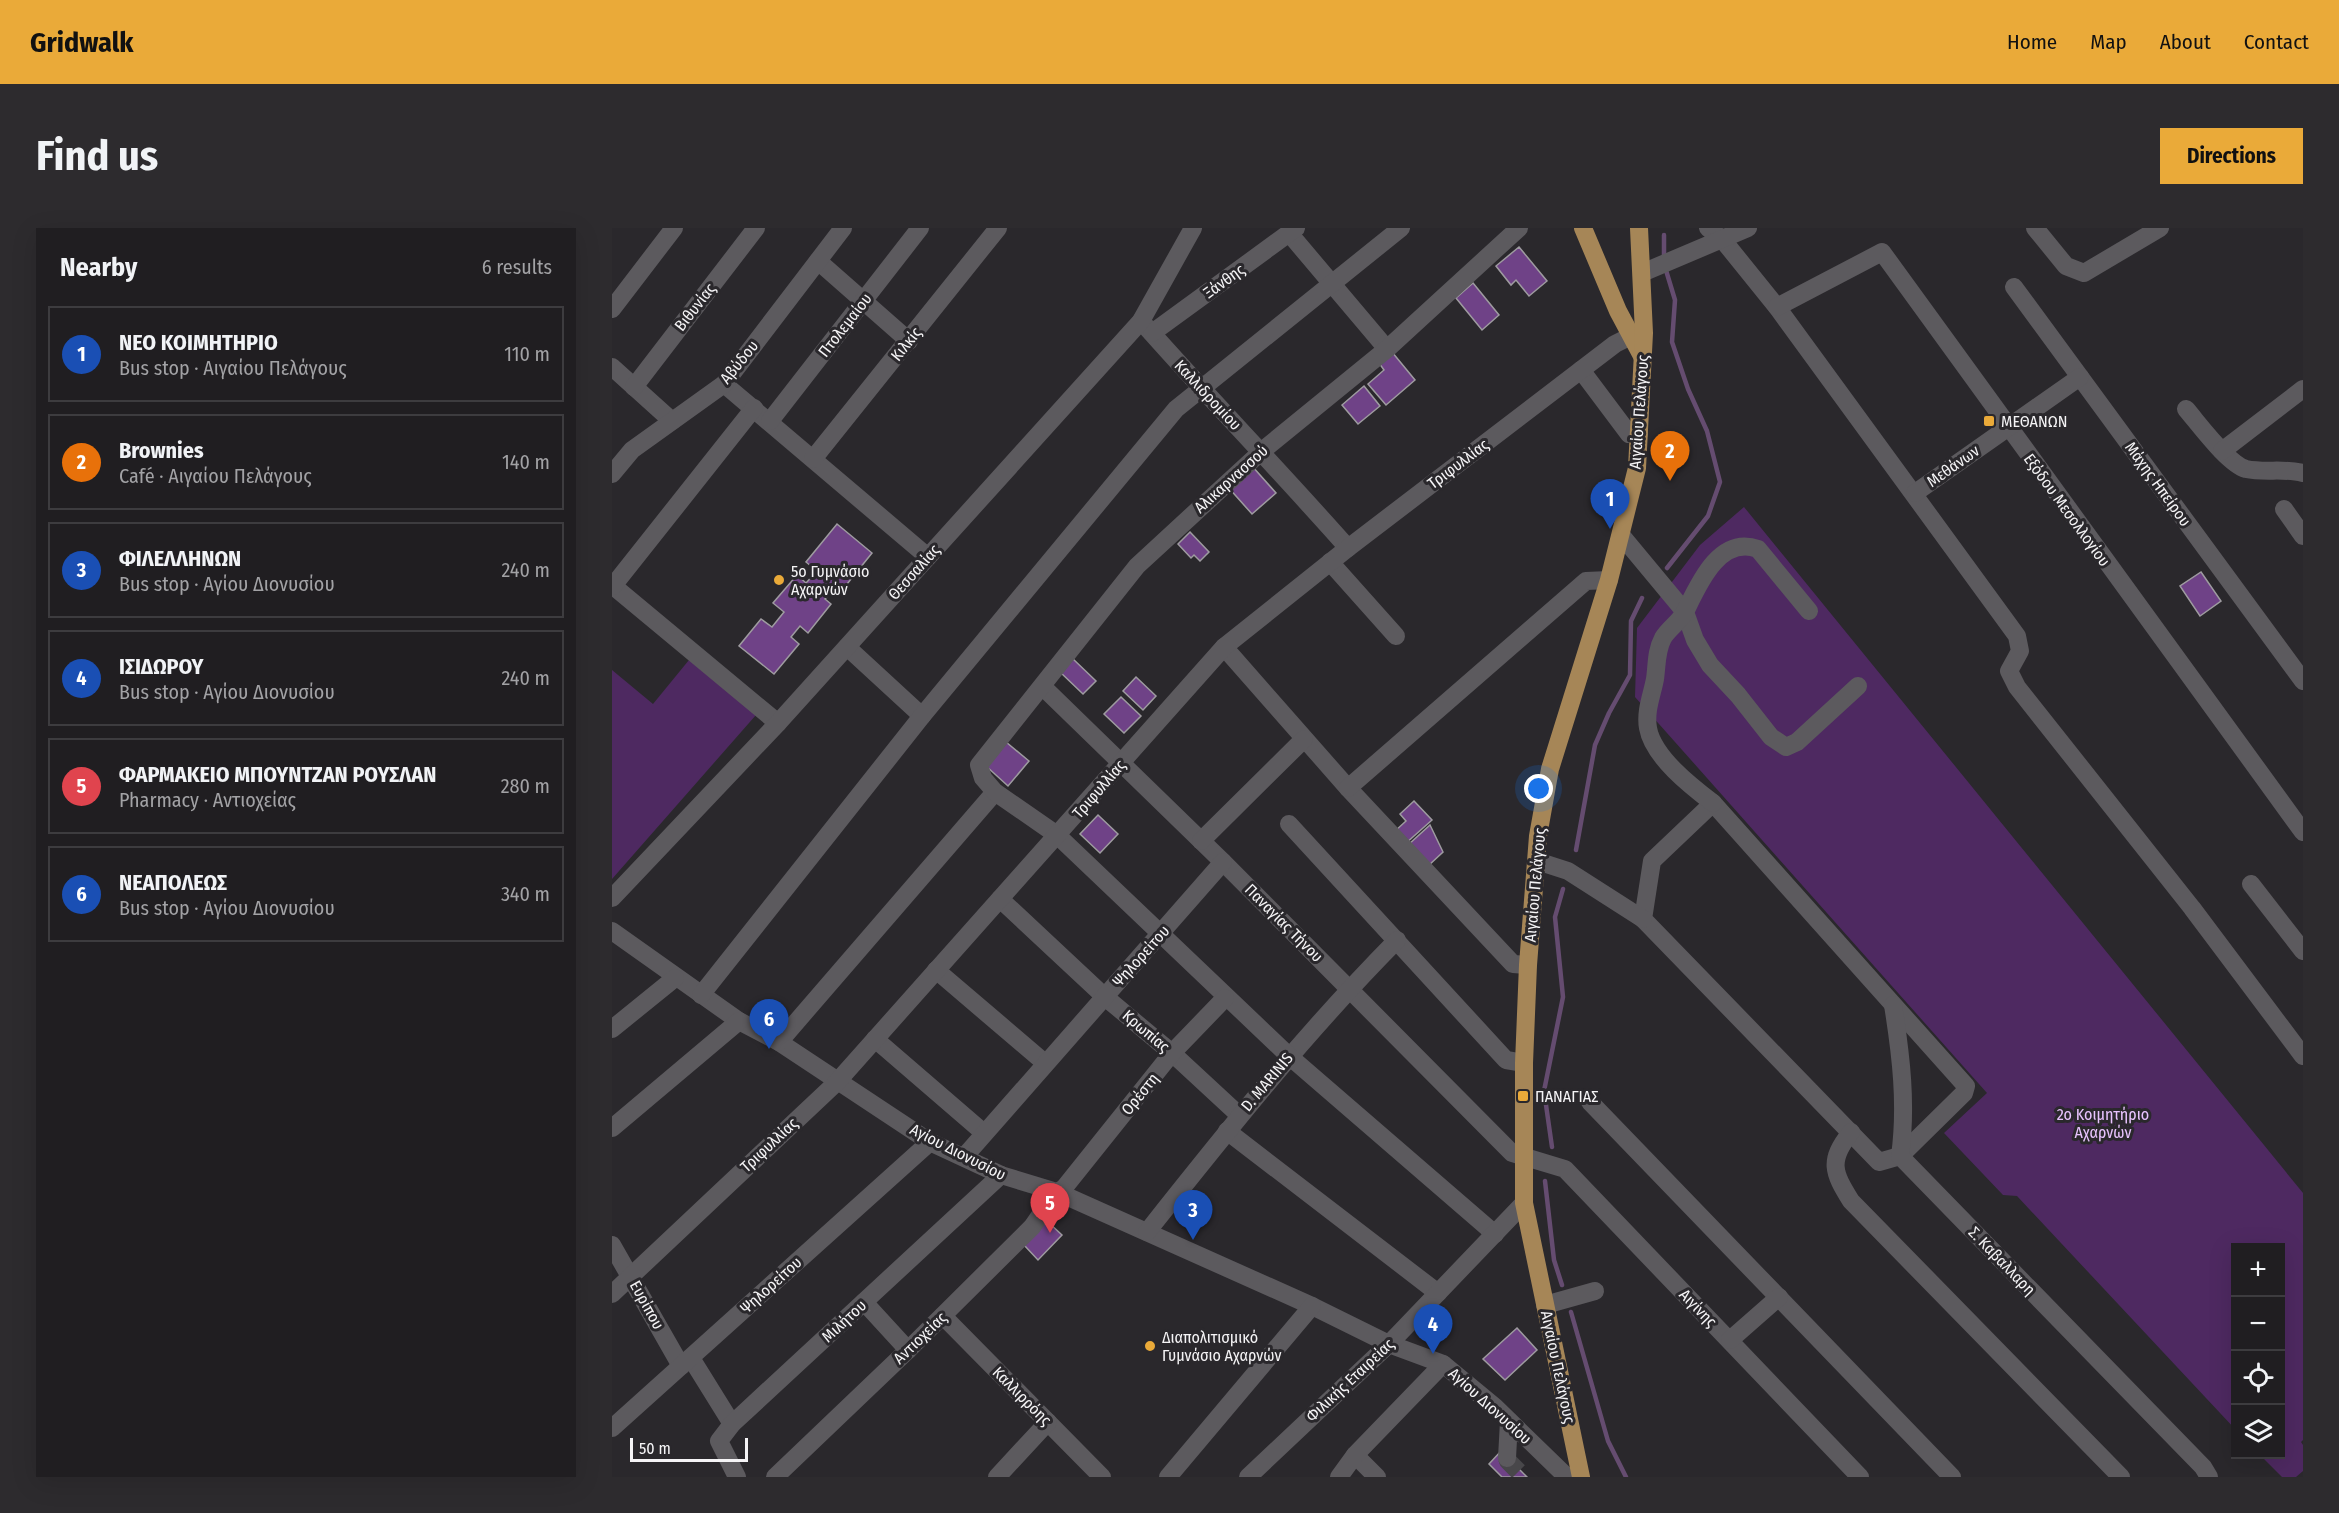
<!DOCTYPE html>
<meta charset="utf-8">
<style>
body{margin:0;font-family:"Fira Sans Condensed",sans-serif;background:#2d2b2e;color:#f1f3f6}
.controls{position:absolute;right:18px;bottom:18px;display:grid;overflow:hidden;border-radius:0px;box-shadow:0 6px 24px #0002}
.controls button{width:54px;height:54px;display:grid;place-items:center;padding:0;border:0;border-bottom:2px solid #3d3c3f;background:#201e21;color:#f1f3f6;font:30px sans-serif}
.scale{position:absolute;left:18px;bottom:15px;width:118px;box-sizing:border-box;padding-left:6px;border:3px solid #f5f4f6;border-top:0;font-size:16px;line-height:21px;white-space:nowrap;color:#f5f4f6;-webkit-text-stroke:4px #2a282c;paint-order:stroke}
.you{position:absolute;left:927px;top:561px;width:21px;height:21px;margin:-15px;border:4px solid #fff;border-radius:50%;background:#1a73e8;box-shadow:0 0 0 9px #1a73e833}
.badge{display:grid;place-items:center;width:39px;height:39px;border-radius:50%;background:#eaaa39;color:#fff;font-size:20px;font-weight:700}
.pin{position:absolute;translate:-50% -50px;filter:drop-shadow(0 2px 3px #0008)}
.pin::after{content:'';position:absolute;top:32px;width:21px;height:18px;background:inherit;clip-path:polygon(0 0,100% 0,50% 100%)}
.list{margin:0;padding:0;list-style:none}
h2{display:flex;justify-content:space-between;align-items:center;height:78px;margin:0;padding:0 24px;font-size:26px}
h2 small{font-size:20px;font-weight:400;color:#a2a2a5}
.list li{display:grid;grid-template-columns:39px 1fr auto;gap:18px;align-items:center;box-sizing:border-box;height:96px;margin:0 12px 12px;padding:0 12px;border:2px solid #3d3c3f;border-radius:0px}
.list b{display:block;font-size:22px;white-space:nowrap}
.list p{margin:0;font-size:20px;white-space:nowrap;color:#a2a2a5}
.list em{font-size:20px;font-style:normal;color:#a2a2a5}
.icon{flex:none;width:33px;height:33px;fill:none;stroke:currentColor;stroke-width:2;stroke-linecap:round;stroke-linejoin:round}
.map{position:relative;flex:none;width:1691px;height:1249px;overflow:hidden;border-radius:0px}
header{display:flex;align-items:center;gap:36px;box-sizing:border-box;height:84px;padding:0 30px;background:#eaaa39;color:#111}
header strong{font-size:28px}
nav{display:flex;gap:33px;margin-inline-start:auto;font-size:21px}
.intro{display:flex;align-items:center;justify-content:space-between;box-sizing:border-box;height:144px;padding:0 36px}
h1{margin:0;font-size:42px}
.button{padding:15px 27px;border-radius:0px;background:#eaaa39;color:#111;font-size:21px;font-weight:700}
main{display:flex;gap:36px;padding:0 36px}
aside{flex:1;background:#201e21;border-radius:0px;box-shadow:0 6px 24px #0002}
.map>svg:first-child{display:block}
</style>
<header>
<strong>Gridwalk</strong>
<nav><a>Home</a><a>Map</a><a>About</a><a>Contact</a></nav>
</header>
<div class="intro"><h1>Find us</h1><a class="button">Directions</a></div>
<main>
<aside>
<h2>Nearby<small>6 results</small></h2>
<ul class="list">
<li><span class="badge" style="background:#1a4fb4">1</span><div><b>ΝΕΟ ΚΟΙΜΗΤΗΡΙΟ</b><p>Bus stop · Αιγαίου Πελάγους</p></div><em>110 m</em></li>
<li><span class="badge" style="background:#e8710a">2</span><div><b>Brownies</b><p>Café · Αιγαίου Πελάγους</p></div><em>140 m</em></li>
<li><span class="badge" style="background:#1a4fb4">3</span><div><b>ΦΙΛΕΛΛΗΝΩΝ</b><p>Bus stop · Αγίου Διονυσίου</p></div><em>240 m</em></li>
<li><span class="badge" style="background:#1a4fb4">4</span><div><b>ΙΣΙΔΩΡΟΥ</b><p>Bus stop · Αγίου Διονυσίου</p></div><em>240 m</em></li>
<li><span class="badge" style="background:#e0444e">5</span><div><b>ΦΑΡΜΑΚΕΙΟ ΜΠΟΥΝΤΖΑΝ ΡΟΥΣΛΑΝ</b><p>Pharmacy · Αντιοχείας</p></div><em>280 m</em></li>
<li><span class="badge" style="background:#1a4fb4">6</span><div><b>ΝΕΑΠΟΛΕΩΣ</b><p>Bus stop · Αγίου Διονυσίου</p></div><em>340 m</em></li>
</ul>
</aside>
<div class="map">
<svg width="1691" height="1249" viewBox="0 0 1691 1249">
<rect width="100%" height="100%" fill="#2a282c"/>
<g fill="#4e2961">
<polygon points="1132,279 1691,965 1691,1212 1689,1214 1691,1217 1691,1243 1684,1249 1670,1249 1648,1227 1668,1226 1668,1020 1624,1020 1623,1201 1405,968 1391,967 1332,905 1375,865 1023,469 1025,400 1088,317"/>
<polygon points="77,432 144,487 0,651 0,442 41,476"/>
</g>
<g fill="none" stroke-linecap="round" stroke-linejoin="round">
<g stroke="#654c70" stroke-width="4.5">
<polyline points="1052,7 1052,31"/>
<polyline points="1053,39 1063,72 1060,114 1076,161 1095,203 1108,254 1096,288 1055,340"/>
<polyline points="964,622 983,517 997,485 1018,447 1019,393 1030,370"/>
<polyline points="940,919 932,863 951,769 943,689 951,661"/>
<polyline points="933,953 942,1032 950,1057"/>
<polyline points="959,1084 996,1213 1014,1249"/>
</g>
</g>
<g fill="#6f4287" stroke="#9e9ba0" stroke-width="1.5">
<polygon points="907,19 935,53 917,68 904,52 899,57 884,38"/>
<polygon points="861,55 887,87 870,102 844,70"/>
<polygon points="780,124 803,152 774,177 756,156 772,142 767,135"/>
<polygon points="752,158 768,178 746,196 730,177"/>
<polygon points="640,238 664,265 640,286 616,259"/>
<polygon points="225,296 260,325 231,361 225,357 213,371 219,376 196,405 188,398 179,409 187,416 162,446 127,418 149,391 160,399 172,384 161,375 185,347 194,355 205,343 194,334"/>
<polygon points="578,304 597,324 588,333 582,327 579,330 566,316"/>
<polygon points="1589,344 1609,373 1588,388 1568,358"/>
<polygon points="460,430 484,453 471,466 447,443"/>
<polygon points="524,449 544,468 531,482 511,463"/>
<polygon points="509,469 529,488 512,505 492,486"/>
<polygon points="394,514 417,533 396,558 374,538"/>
<polygon points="802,573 820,592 793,616 782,604 794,593 788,586"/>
<polygon points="486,587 506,606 488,625 468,606"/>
<polygon points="818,597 831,624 816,638 796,617"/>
<polygon points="435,993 450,1007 426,1032 412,1017"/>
<polygon points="905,1100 925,1122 893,1152 871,1131"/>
<polygon points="889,1223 915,1249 890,1249 877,1236"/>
</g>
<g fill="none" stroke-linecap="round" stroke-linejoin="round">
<polyline stroke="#48474a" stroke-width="18" stroke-dasharray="18 9" stroke-linecap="butt" points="895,1230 896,1233 912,1249"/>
<g stroke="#5c5a5e" stroke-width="18">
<polyline points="1096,0 1110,11 1165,79 1405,408 1408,423 1397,443 1405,459 1580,680 1691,828"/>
<polyline points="1423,0 1454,38 1472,45 1548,0"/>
<polyline points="677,5 775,121"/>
<polyline points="206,33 297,113"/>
<polyline points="1030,45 1136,0"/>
<polyline points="1402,59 1691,453"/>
<polyline points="1165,79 1270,24 1691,604"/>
<polyline points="0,81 62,0"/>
<path d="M529,93C597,170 668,243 736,320"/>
<polyline points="540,105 684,0"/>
<polyline points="0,139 60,193"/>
<polyline points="969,142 1017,206 1027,206"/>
<polyline points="112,156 316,329"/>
<polyline points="22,159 144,0"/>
<path d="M1574,181C1587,196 1616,236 1634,241C1653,245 1672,240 1691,245"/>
<polyline points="158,193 308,0"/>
<polyline points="1610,223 1691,161"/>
<polyline points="201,231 386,0"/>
<polyline points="0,246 20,222 112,156 231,0"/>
<polyline points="1303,265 1468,149"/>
<polyline points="1672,281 1691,308"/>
<polyline points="1009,307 1073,384 1083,412 1098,437 1126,467 1159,509 1174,519 1185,514 1246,458"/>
<polyline points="718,334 784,408"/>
<polyline points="0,357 166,495"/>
<polyline points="1,358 142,180"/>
<polyline points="235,419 310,488"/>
<polyline points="612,419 736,560 901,736 916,737"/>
<polyline points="431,459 611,634 900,925 953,941 1248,1249"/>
<polyline points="736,560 974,353 997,352"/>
<polygon points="1101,575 1354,858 1352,865 1288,928 1267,934 1031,691 1040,633"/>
<path d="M1101,575C1080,559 1041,529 1036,500C1033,483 1040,467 1043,451C1045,437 1044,423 1051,410C1057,400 1069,393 1074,382C1087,355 1108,307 1146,321L1197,383"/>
<polyline points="677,596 894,832 912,835"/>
<polyline points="589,613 692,511"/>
<polyline points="925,633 956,643 1031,691"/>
<polyline points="1639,656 1691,723"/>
<polyline points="0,670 166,495 529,93 581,0"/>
<polyline points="388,671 493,769 560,825 627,887"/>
<polyline points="0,703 127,793 167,814 318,914 389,947 445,964 700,1078 777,1116 831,1136 883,1179 955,1249"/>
<polyline points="324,742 433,835"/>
<polyline points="89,767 310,488 564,181 789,0"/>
<path d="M1281,777C1289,827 1295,877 1288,928L1591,1239L1597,1249"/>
<polyline points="0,801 63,750"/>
<polyline points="263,811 372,905"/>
<polyline points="167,814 383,564"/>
<polyline points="978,874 1340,1249"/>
<polyline points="0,900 127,793"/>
<polyline points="615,903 826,1065"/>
<path d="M1239,904C1216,933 1221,944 1239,973L1509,1249"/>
<polyline points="352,929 611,634"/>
<path d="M535,1004C615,903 694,804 785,712"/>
<polyline points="883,1006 677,828 445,607 383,564 371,550 367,537 525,338 650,223 775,121 907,0"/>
<polyline points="0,1017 69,1138"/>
<polyline points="0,1066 225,854 612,419 736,320 1003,116 1019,108"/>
<polyline points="252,1074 296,1122"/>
<polyline points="933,1077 983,1063"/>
<polyline points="331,1088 490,1249"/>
<polyline points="1118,1112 1167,1069"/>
<polyline points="79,1130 120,1196"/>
<polyline points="0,1200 318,914"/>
<polyline points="743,1227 765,1249"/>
<polyline points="895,1230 897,1193"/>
<polyline points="125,1249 107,1213 120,1196 389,947"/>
<path d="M163,1249L296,1122L420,999C429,987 440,966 452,960L560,825L613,770"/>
<polyline points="385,1249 436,1194"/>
<polyline points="556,1249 700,1078"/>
<polyline points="636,1249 777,1116 912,975"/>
<polyline points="727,1249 743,1227 831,1136"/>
</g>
<g stroke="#a68657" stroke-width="18">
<polyline points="971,0 1006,83 1030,128"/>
<polyline points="969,1249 912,975 912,835 916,737 926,608 938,541 997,352 1025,240 1032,105 1027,0"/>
</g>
</g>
<g fill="#eaaa39" stroke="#2a282c" stroke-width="2">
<rect x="1371" y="187" width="12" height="12" rx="3"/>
<circle cx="167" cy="352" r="6"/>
<rect x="905" y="862" width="12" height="12" rx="3"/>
<circle cx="538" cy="1118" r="6"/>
</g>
<g text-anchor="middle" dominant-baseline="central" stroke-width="6" stroke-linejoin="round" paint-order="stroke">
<g font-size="16" fill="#f5f4f6" stroke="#2a282c">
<text transform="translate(612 53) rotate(-36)">Ξάνθης</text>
<text transform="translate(83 79) rotate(-52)">Βιθυνίας</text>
<text transform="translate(233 97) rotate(-52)">Πτολεμαίου</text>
<text transform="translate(294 116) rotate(-51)">Κιλκίς</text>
<text transform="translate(127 134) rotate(-51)">Αβύδου</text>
<text transform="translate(596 167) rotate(47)">Καλλιδρομίου</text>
<text transform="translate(1027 184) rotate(-86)">Αιγαίου Πελάγους</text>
<text transform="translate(846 236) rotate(-37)">Τριφυλλίας</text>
<text transform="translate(1341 238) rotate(-35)">Μεθάνων</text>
<text transform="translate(619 251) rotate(-42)">Αλικαρνασσού</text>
<text transform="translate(1546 256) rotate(54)">Μάχης Ηπείρου</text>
<text transform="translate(1455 282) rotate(54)">Εξόδου Μεσολλογίου</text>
<text transform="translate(302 344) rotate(-48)">Θεσσαλίας</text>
<text transform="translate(487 561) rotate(-49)">Τριφυλλίας</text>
<text transform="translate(923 657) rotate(-85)">Αιγαίου Πελάγους</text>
<text transform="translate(672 695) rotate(45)">Παναγίας Τήνου</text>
<text transform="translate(529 728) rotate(-48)">Ψηλορείτου</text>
<text transform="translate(534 803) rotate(40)">Κρωπίας</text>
<text transform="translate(655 854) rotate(-50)">D. MARINIS</text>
<text transform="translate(528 866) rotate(-51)">Ορέστη</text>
<text transform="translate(157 917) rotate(-43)">Τριφυλλίας</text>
<text transform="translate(346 924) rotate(27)">Αγίου Διονυσίου</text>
<text transform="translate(1390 1033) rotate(46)">Σ. Καβαλλαρη</text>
<text transform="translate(159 1057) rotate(-42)">Ψηλορείτου</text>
<text transform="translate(35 1077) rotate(61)">Ευρίπου</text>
<text transform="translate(1086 1080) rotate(46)">Αιγίνης</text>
<text transform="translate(232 1093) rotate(-43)">Μιλήτου</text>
<text transform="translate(308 1110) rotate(-44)">Αντιοχείας</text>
<text transform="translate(946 1139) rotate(78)">Αιγαίου Πελάγους</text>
<text transform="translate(738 1152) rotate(-43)">Φιλικής Εταιρείας</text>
<text transform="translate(410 1168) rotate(45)">Καλλιρρόης</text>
<text transform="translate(878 1178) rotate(42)">Αγίου Διονυσίου</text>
</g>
<g font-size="16" fill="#f5f4f6" stroke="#2a282c" text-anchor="start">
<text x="1389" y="193">ΜΕΘΑΝΩΝ</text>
<text x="179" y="343">5ο Γυμνάσιο<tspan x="179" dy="18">Αχαρνών</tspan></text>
<text x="923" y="868">ΠΑΝΑΓΙΑΣ</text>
<text x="550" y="1109">Διαπολιτισμικό<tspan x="550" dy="18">Γυμνάσιο Αχαρνών</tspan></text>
</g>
<g font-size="16" fill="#e8c3fe" stroke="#2a282c">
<text x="1491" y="886">2ο Κοιμητήριο<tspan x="1491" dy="18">Αχαρνών</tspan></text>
</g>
</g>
</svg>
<div class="controls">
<button>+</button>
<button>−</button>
<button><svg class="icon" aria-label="locate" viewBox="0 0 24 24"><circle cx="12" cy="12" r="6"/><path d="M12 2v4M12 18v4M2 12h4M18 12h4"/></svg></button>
<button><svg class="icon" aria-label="layers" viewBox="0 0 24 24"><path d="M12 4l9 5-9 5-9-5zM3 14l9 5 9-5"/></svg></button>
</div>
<div class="scale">50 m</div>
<div class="you"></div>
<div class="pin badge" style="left:998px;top:301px;background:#1a4fb4">1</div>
<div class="pin badge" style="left:1058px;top:253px;background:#e8710a">2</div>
<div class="pin badge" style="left:581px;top:1012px;background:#1a4fb4">3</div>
<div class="pin badge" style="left:821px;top:1126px;background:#1a4fb4">4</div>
<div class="pin badge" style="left:438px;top:1005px;background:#e0444e">5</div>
<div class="pin badge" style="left:157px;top:821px;background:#1a4fb4">6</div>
</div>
</main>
